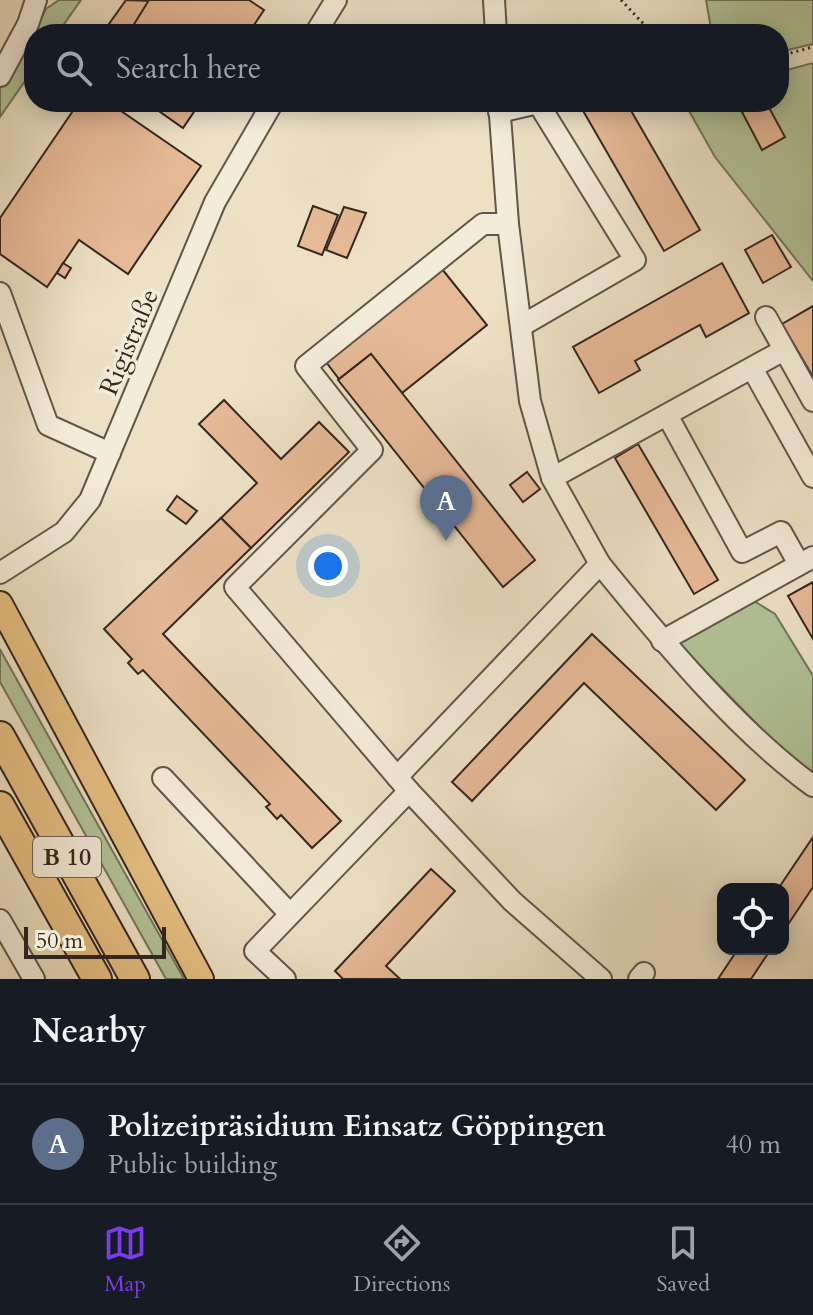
<!DOCTYPE html>
<meta charset="utf-8">
<style>
body{margin:0;font-family:Cardo,serif;background:#20242c;color:#f1f3f6}
.controls{position:absolute;right:24px;bottom:24px;display:grid;overflow:hidden;border-radius:16px;box-shadow:0 4px 20px #0003}
.controls button{width:72px;height:72px;display:grid;place-items:center;padding:0;border:0;border-bottom:2px solid #363941;background:#171b24;color:#f1f3f6;font:40px sans-serif}
.scale{position:absolute;left:24px;bottom:20px;width:142px;box-sizing:border-box;padding-left:8px;border:4px solid #332720;border-top:0;font-size:22px;line-height:28px;white-space:nowrap;color:#332720;-webkit-text-stroke:6px #f3ecd9;paint-order:stroke}
.you{position:absolute;left:328px;top:566px;width:28px;height:28px;margin:-20px;border:6px solid #fff;border-radius:50%;background:#1a73e8;box-shadow:0 0 0 12px #1a73e833}
.badge{display:grid;place-items:center;width:52px;height:52px;border-radius:50%;background:#7c3aed;color:#fff;font-size:26px;font-weight:700}
.pin{position:absolute;translate:-50% -66px;filter:drop-shadow(0 2px 4px #0008)}
.pin::after{content:'';position:absolute;top:42px;width:28px;height:24px;background:inherit;clip-path:polygon(0 0,100% 0,50% 100%)}
.list{margin:0;padding:0;list-style:none}
h2{display:flex;justify-content:space-between;align-items:center;height:104px;margin:0;padding:0 32px;font-size:34px}
h2 small{font-size:26px;font-weight:400;color:#9ea1a6}
.list li{display:grid;grid-template-columns:52px 1fr auto;gap:24px;align-items:center;box-sizing:border-box;height:120px;padding:0 32px;border-top:2px solid #363941}
.list b{display:block;font-size:30px;white-space:nowrap}
.list p{margin:0;font-size:26px;white-space:nowrap;color:#9ea1a6}
.list em{font-size:26px;font-style:normal;color:#9ea1a6}
.icon{flex:none;width:44px;height:44px;fill:none;stroke:currentColor;stroke-width:2;stroke-linecap:round;stroke-linejoin:round}
.map{position:relative;flex:none;width:813px;height:979px;overflow:hidden}
.search{position:absolute;background:#171b24;box-shadow:0 4px 20px #0003;left:24px;right:24px;top:24px;height:88px;display:flex;align-items:center;gap:20px;box-sizing:border-box;padding:0 28px;border-radius:32px;color:#9ea1a6;font-size:30px}
.sheet{height:224px;background:#171b24}
nav{display:flex;justify-content:space-around;align-items:center;box-sizing:border-box;height:112px;border-top:2px solid #363941;background:#171b24;font-size:22px;color:#9ea1a6}
nav a{display:grid;justify-items:center;gap:4px}
nav .on{color:#7c3aed}
.map>svg:first-child{display:block}
</style>
<div class="map">
<svg width="813" height="979" viewBox="0 0 813 979">
<rect width="100%" height="100%" fill="#ece1c5"/>
<filter id="stains"><feTurbulence type="fractalNoise" baseFrequency=".0025" numOctaves="4"/><feColorMatrix values="0 0 0 0 .2 0 0 0 0 .09 0 0 0 0 .02 0 0 0 .5 -.17"/></filter>
<radialGradient id="worn" r=".72"><stop offset=".6" stop-color="#630" stop-opacity="0"/><stop offset="1" stop-color="#630" stop-opacity=".3"/></radialGradient>
<g fill="#b2c499" stroke="#72765c" stroke-width="2">
<polygon points="59,0 81,0 57,34 34,34 34,68 0,117 0,87 20,60 46,9"/>
<polygon points="706,0 813,0 813,44 779,52 779,34 712,34"/>
<polygon points="813,63 813,281 715,157 684,102 779,102 779,72"/>
<polygon points="754,601 775,614 813,676 813,773 784,752 679,644"/>
<polygon points="0,649 2,653 184,979 166,979 0,682"/>
</g>
<g fill="#e7ba97" stroke="#332720" stroke-width="2">
<polygon points="126,0 151,1 128,34 109,24"/>
<polygon points="149,0 249,0 264,10 248,34 128,34"/>
<polygon points="79,102 108,102 201,166 128,274 79,240 47,287 0,254 0,218"/>
<polygon points="146,102 214,102 209,110 200,103 183,128"/>
<polygon points="578,102 626,102 700,230 664,251"/>
<polygon points="761,102 766,102 785,137 762,150 742,112"/>
<polygon points="313,206 338,215 322,255 298,246"/>
<polygon points="344,207 366,213 347,258 326,250"/>
<polygon points="772,235 791,267 763,283 745,250"/>
<polygon points="63,263 71,268 65,278 57,273"/>
<polygon points="722,263 749,313 706,337 700,325 635,361 640,370 599,393 573,347"/>
<polygon points="442,269 487,325 402,393 371,354 339,379 326,362"/>
<polygon points="813,306 813,377 782,324"/>
<polygon points="371,354 535,560 503,587 338,380"/>
<polygon points="224,400 281,459 319,422 349,452 251,548 221,518 257,483 199,424"/>
<polygon points="638,444 718,580 694,594 615,458"/>
<polygon points="527,472 540,489 523,502 510,485"/>
<polygon points="177,496 197,511 186,524 167,510"/>
<polygon points="221,518 251,548 163,634 341,821 312,848 281,815 277,819 266,807 270,804 143,670 138,674 128,663 132,659 104,629"/>
<polygon points="813,582 813,639 788,596"/>
<polygon points="592,634 745,780 716,810 584,683 472,801 452,782"/>
<polygon points="813,837 813,887 783,932 783,889 778,889"/>
<polygon points="431,869 455,891 386,966 400,979 343,979 335,971"/>
<polygon points="738,949 771,949 751,979 718,979"/>
</g>
<g fill="none" stroke-linecap="round" stroke-linejoin="round">
<g stroke="#615649" stroke-width="24">
<g id="minor">
<polyline points="494,0 496,34"/>
<polyline points="315,34 336,0"/>
<polyline points="0,76 28,24 36,0"/>
<polyline points="499,102 508,224 530,401 552,478 600,564"/>
<polyline points="499,112 538,103 635,260 521,326"/>
<polyline points="508,224 483,224 306,366 372,450 235,587 409,791 512,901 601,979"/>
<polyline points="0,293 48,425 110,453"/>
<polyline points="766,317 813,401"/>
<polyline points="752,368 813,477"/>
<polyline points="667,415 742,552 781,532 799,564"/>
<polyline points="552,478 784,350"/>
<polyline points="0,573 64,532 90,500 215,202 273,102"/>
<polyline points="662,641 813,557"/>
<path d="M397,777L600,564C660,638 736,730 813,786"/>
<polyline points="163,778 288,912"/>
<polyline points="0,920 34,979"/>
<polyline points="285,979 255,951 409,791"/>
<polyline points="639,979 644,973"/>
</g>
</g>
<g stroke="#332720" stroke-width="28">
<polyline id="major" points="0,604 201,979"/>
</g>
<g stroke="#332720" stroke-width="32">
<g id="highway">
<polyline points="0,736 135,979"/>
<polyline points="0,806 97,979"/>
</g>
</g>
<g stroke="#332720" stroke-width="3" stroke-dasharray="2 4" stroke-linecap="butt">
<polyline points="621,0 653,34"/>
<polyline points="779,56 813,47"/>
</g>
<use href="#minor" stroke="#f3ecd9" stroke-width="20"/>
<use href="#major" stroke="#e6c082" stroke-width="24"/>
<use href="#highway" stroke="#e6c082" stroke-width="28"/>
</g>
<g text-anchor="middle" dominant-baseline="central" stroke-width="7" stroke-linejoin="round" paint-order="stroke">
<rect fill="#f3ecd9" stroke="#6d6258" stroke-width="2" x="33" y="837" width="68" height="40" rx="6"/>
<g font-size="24" font-weight="bold" fill="#332720">
<text x="67" y="857">B 10</text>
</g>
<g font-size="26" fill="#332720" stroke="#f3ecd9">
<text transform="translate(129 342) rotate(-67)">Rigistraße</text>
</g>
</g>
<rect width="100%" height="100%" filter="url(#stains)"/>
<rect width="100%" height="100%" fill="url(#worn)"/>
</svg>
<div class="controls">
<button><svg class="icon" aria-label="locate" viewBox="0 0 24 24"><circle cx="12" cy="12" r="6"/><path d="M12 2v4M12 18v4M2 12h4M18 12h4"/></svg></button>
</div>
<div class="scale">50 m</div>
<div class="you"></div>
<div class="pin badge" style="left:446px;top:541px;background:#5c6f8a">A</div>
<div class="search"><svg class="icon" aria-label="search" viewBox="0 0 24 24"><circle cx="10" cy="10" r="6"/><path d="M15 15l6 6"/></svg>Search here</div>
</div>
<section class="sheet">
<h2>Nearby<small></small></h2>
<ul class="list">
<li><span class="badge" style="background:#5c6f8a">A</span><div><b>Polizeipräsidium Einsatz Göppingen</b><p>Public building</p></div><em>40 m</em></li>
</ul>
</section>
<nav>
<a class="on"><svg class="icon" aria-label="map" viewBox="0 0 24 24"><path d="M3 6l6-2 6 2 6-2v14l-6 2-6-2-6 2zM9 4v14M15 6v14"/></svg>Map</a>
<a><svg class="icon" aria-label="directions" viewBox="0 0 24 24"><path d="M12 3l9 9-9 9-9-9zM9 14v-3h6M13 9l2 2-2 2"/></svg>Directions</a>
<a><svg class="icon" aria-label="saved" viewBox="0 0 24 24"><path d="M7 4h10v16l-5-4-5 4z"/></svg>Saved</a>
</nav>
